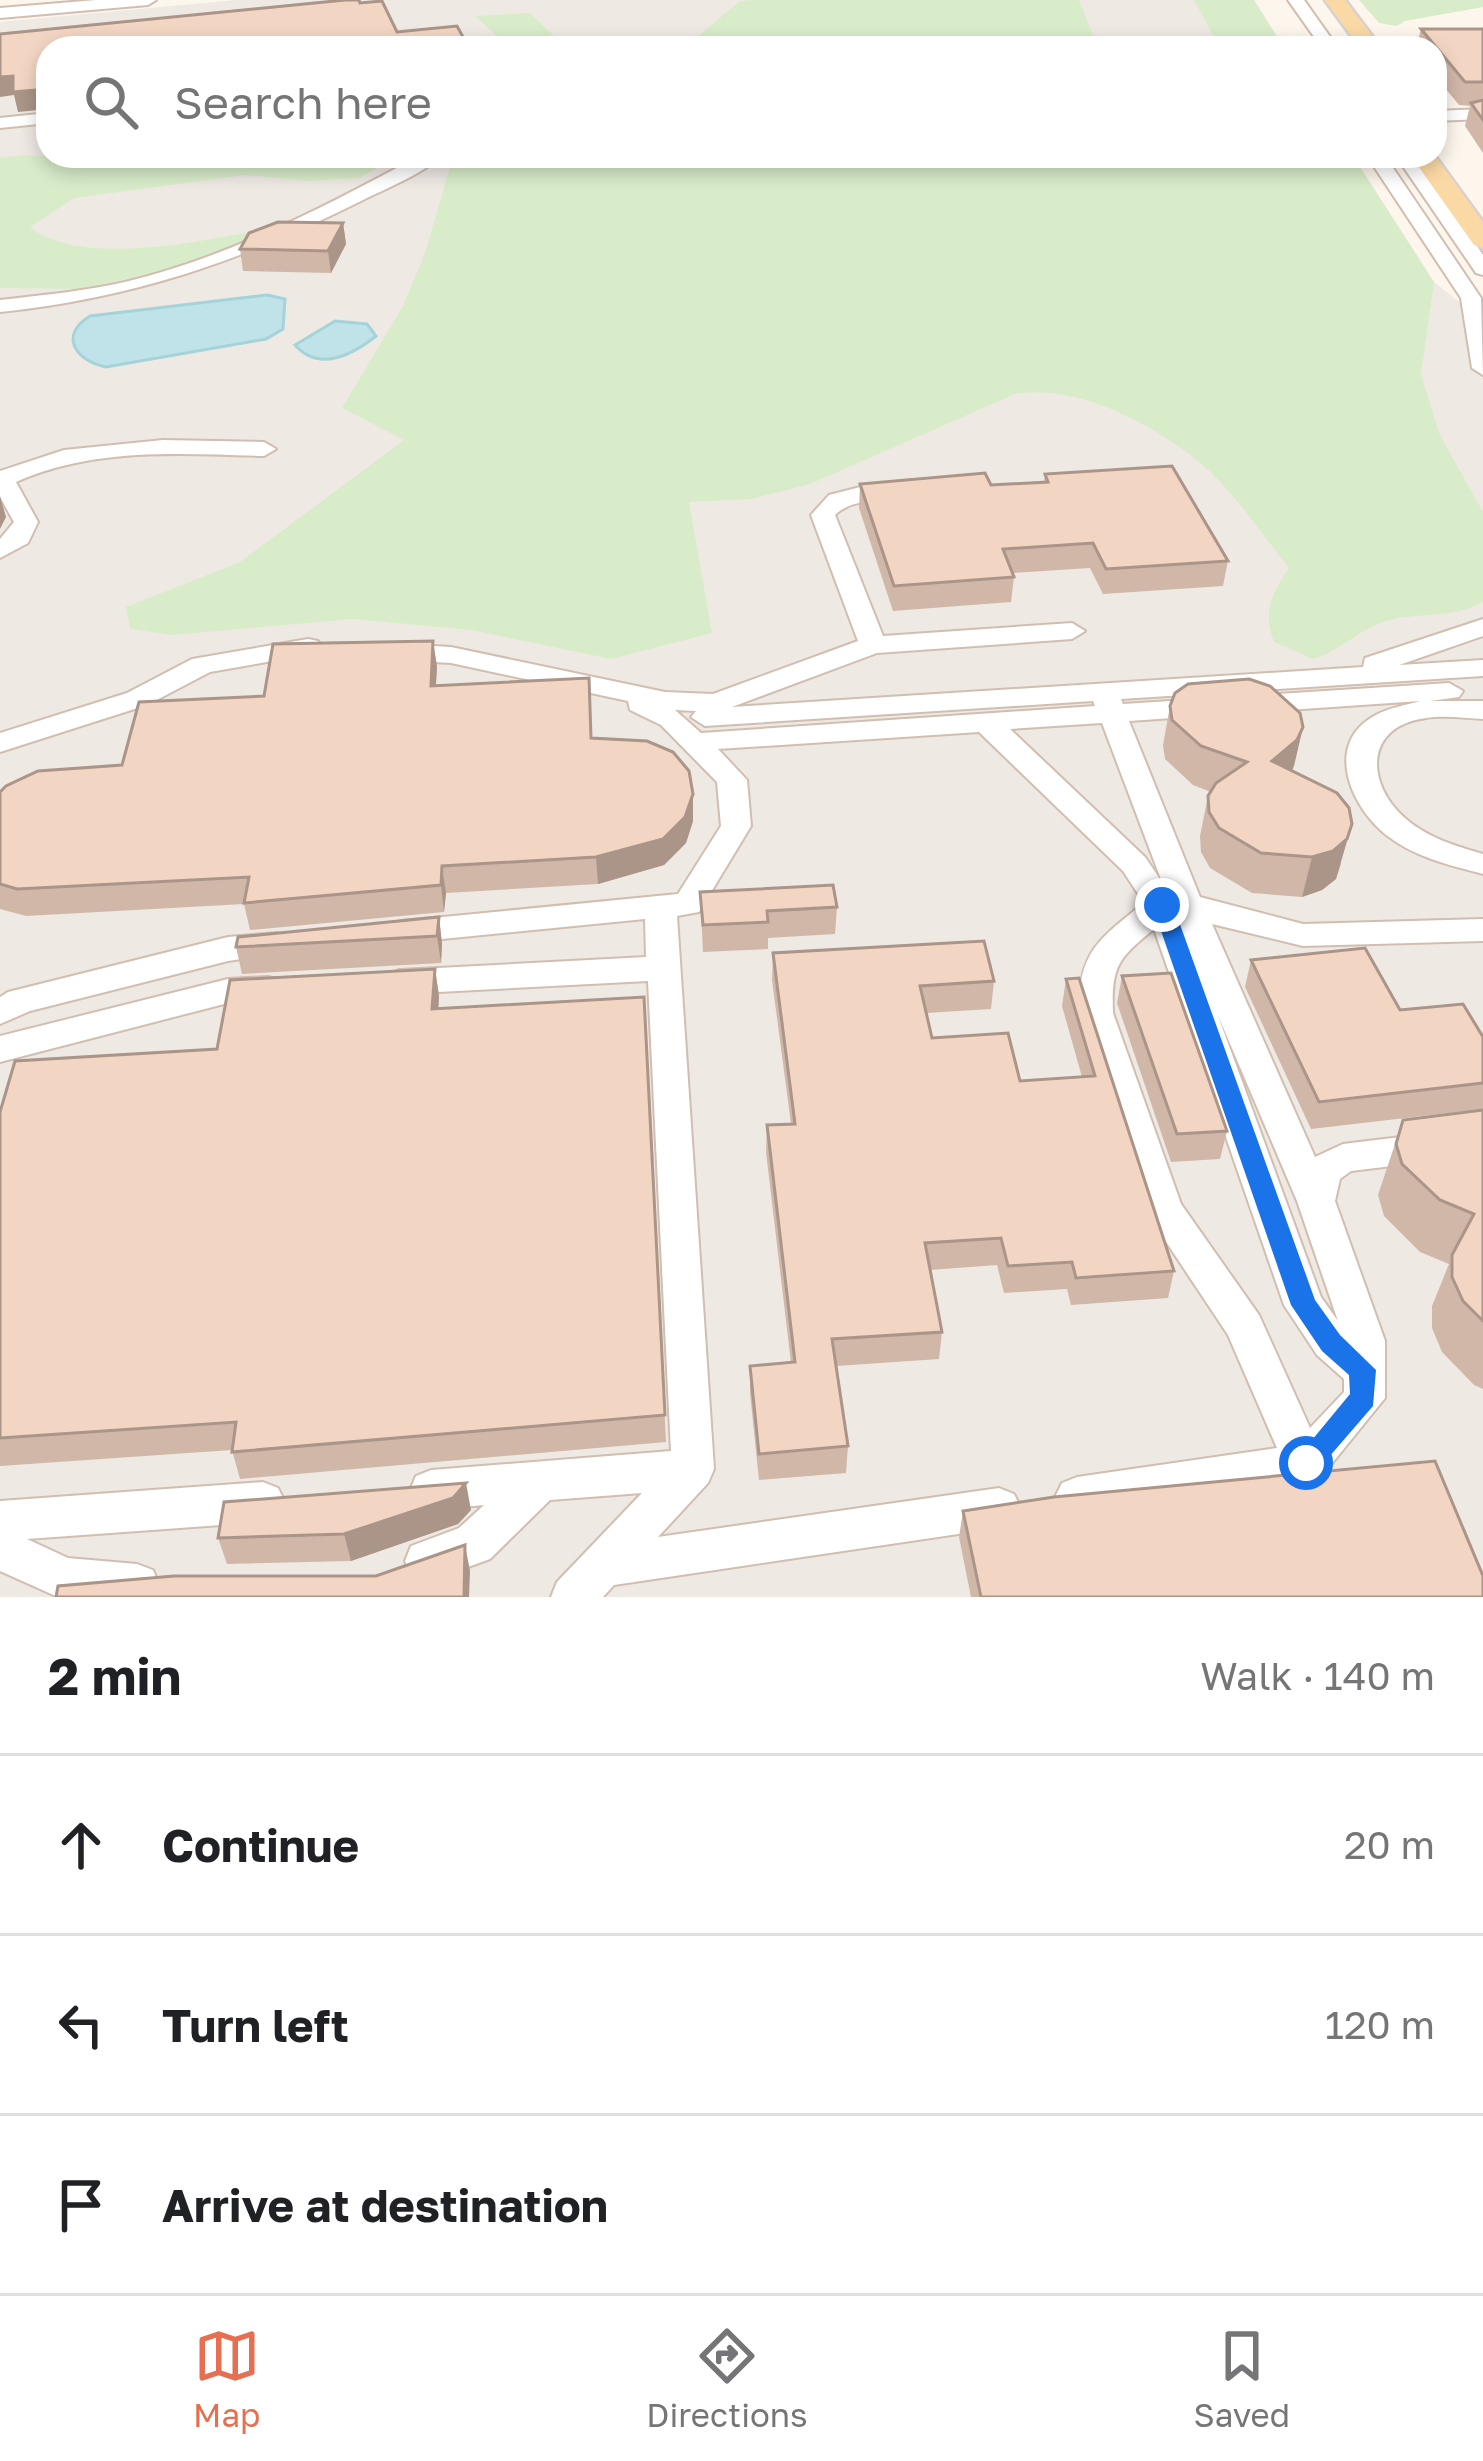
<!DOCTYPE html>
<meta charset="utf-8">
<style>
body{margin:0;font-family:"Golos Text",sans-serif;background:#f2f2f2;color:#202124}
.stop{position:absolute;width:36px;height:36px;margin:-27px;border:9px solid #1a73e8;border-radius:50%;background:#fff}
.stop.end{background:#1a73e8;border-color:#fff;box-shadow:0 3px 12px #0008}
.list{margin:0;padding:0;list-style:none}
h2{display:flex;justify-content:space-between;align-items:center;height:156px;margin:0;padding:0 48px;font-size:51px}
h2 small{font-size:39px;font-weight:400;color:#757577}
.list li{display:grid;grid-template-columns:78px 1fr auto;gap:36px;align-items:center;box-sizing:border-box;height:180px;padding:0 48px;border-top:3px solid #e0e0e0}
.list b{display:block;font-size:45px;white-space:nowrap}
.list em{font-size:39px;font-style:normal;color:#757577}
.icon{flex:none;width:66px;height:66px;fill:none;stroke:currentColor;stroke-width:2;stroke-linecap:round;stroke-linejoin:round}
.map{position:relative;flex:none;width:1483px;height:1597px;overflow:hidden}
.search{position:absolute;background:#fff;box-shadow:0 6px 18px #0003;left:36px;right:36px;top:36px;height:132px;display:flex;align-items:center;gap:30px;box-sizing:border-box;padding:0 42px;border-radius:36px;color:#757577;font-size:45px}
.sheet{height:696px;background:#fff}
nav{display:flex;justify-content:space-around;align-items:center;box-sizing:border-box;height:168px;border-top:3px solid #e0e0e0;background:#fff;font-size:33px;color:#757577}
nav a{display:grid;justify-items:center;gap:6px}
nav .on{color:#e76f51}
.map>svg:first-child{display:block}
</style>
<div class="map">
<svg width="1483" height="1597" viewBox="0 0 1483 1597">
<rect width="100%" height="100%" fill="#fdf6ec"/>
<polygon fill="#efe9e4" points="236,0 1254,0 1284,48 48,48 48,156 1353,156 1434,282 1483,321 1483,1597 0,1597 0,22"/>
<g fill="#d8ecc9">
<polygon points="754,0 1079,0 1098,48 654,48 697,37 740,1"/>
<polygon points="1194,0 1254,0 1284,48 1220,48"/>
<polygon points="1359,0 1483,0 1483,7 1405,21 1397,26 1379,23"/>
<polygon points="530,13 555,37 587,48 510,48 475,16"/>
<path d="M24,155L101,160L397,156L360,178L309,181L246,175L74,198L30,227C79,267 196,242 255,231L253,238L159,272L80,289L0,288V158Z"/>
<path d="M453,156H1353L1434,282L1421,375L1440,435L1483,512V602C1449,621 1415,610 1381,623C1358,631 1341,650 1313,659L1274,642C1262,611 1272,594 1289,568C1259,531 1228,482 1189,454C1141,418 1075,385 1015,394L810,484L751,499L689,502L712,633L611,659L471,630L352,619L172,635L130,629L126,607L240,562L404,440L342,408L403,306L425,253Z"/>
</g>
<g fill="#bfe3e8" stroke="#a5d3da" stroke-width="3">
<path d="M267,295L285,299L283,329L266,339L106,367C76,361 58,336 90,316Z"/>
<path d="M335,321L367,324L376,336C352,355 319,372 295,345Z"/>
</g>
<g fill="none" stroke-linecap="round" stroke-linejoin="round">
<g stroke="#d1beb0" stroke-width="4">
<g id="minor">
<polygon points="96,0 156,0 148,5 0,18 0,8"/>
<polygon points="1288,0 1304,0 1338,48 1322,48"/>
<polygon points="1483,109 1483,119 1435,121 1435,111"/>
<polygon points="48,113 48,123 0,128 0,118"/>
<path d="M419,156H442C420,175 387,188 361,201C241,261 134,298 0,312V300C43,295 87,291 129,281C231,256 328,205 419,156Z"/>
<polygon points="1367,156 1385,156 1481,298 1483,375 1472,368 1461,298"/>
<polygon points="1396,156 1414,156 1483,255 1483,275 1476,273"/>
<path d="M163,440L264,442L276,449L264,456C179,454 95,447 16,482L38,522L28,543L0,558V539L14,522L0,497V471L64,450Z"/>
<path d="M868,485H901L913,492C891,509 859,492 835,515L883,636L1072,623L1085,631L1072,639L877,653L732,707L1363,667L1365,658L1483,619V636L1399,665L1483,660V676L1121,699L1123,704L1449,683L1463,691L1459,697L1430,701H1483V719C1465,718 1444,715 1426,718C1364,726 1365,784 1406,819C1428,838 1456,846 1483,854V874C1450,865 1417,858 1389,837C1351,809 1322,743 1376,715C1388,708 1406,705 1420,701L1129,721L1200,897L1303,924L1483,919V941L1303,946L1212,924L1315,1157L1343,1144L1483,1127V1155L1351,1171L1340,1179L1335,1201L1385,1341V1398L1321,1477L1306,1482L1077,1517L1062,1511L1055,1497L1062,1483L1077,1477L1277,1448L1228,1335L1145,1210L1079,1013C1078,952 1099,939 1144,903L1123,871L979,732L718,749L747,780L751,826L699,912L677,916L714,1469L708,1483L658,1537L999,1488L1014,1494L1021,1508L1014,1522L999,1528L614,1585L603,1597H551L557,1582L642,1493L550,1500L490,1559L427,1582L411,1576L405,1561L411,1546L459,1528L484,1505L431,1510L416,1504L410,1490L416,1476L431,1470L671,1451L648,981L400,994L388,990L383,982L388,974L400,970L646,957L645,919L402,943L391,940L386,932L391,924L402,921L678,894L721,826L717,782L661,725L630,710L628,701L451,663L398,660L384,652L398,644L451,647L665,692L713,694L858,641L811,515L829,495ZM1093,701L1095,706L701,733L675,710L696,711L691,717L705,726ZM1102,723L1162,882L1145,857L1010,729ZM1154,929L1284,1305L1317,1355L1344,1379V1392L1310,1428L1259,1315L1181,1204L1113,1013C1111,965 1119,958 1154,929ZM1217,1013L1297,1201L1338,1321L1321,1297Z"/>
<polygon points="308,639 318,641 322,647 318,653 210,672 147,705 0,752 0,733 127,693 192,659"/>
<polygon points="277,933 289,936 293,944 289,952 228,961 30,1011 0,1024 0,997 8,992 228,937"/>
<polygon points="268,977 280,980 285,989 280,998 228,1003 0,1062 0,1036 228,979"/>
<polygon points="263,1482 278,1488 285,1502 278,1516 263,1522 27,1539 68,1558 137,1564 153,1570 159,1585 154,1597 58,1597 0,1571 0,1501"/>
</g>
</g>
<g stroke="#dad1cd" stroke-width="5">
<g id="major">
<polygon points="1325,0 1345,0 1381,48 1360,48"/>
<polygon points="1411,156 1435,156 1483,222 1483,248 1474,245"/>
</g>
</g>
<use href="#minor" fill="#fff" fill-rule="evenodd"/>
<use href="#major" fill="#fbd9a5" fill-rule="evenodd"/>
</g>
<g fill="#d1b7a8">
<polygon points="1421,29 1483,29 1483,153 1465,126 1470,106 1459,105 1435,76 1435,48 1416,48"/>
<polygon points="343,223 346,244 331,273 243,271 240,249"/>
<polygon points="1045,474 1228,561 1223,586 1103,594 1090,568 1013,573 1014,577 1011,602 893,611 859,508 860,484 991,485 1044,482"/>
<polygon points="433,641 437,667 436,686 693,821 686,843 664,865 598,884 446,893 444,912 250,930 244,904 26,916 0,909 0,792 122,765 264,696"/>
<polygon points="1170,706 1303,727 1292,771 1341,864 1336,879 1322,890 1302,897 1252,893 1210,868 1201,852 1200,836 1208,796 1211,792 1193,785 1165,759 1163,745"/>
<polygon points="700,892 837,907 835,934 768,938 768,949 703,952"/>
<polygon points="439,917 442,944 441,963 242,974 236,947"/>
<polygon points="773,953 994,981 991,1009 926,1013 932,1038 1020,1081 1082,1077 1062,1006 1066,979 1174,1271 1168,1298 1071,1305 1067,1289 1004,1293 997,1265 930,1270 942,1332 939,1359 836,1366 848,1446 846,1473 759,1480 750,1393 750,1366 791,1363 766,1152 767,1125 791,1124 772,980"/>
<polygon points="1251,960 1483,1037 1483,1109 1311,1129 1245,987"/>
<polygon points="435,969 439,996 438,1009 644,997 666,1442 240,1479 232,1450 0,1466 0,1112 217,1049"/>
<polygon points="1122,976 1227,1131 1220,1159 1171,1162 1117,1003"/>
<polygon points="1483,1110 1483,1389 1474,1385 1442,1352 1432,1328 1432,1306 1449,1264 1420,1252 1384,1216 1378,1195 1403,1120"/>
<polygon points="471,1510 458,1524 351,1561 227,1564 218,1538"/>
<polygon points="963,1511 1483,1597 971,1597 959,1537"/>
</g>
<g fill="#aa9588">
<polygon points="13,76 48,89 48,109 18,112 14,95 0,97 0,77"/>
<polygon points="343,223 346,244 331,273 328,251"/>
<polygon points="0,496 6,517 0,529"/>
<polygon points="433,641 437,667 434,712 431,686"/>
<polygon points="1303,727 1294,766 1288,779 1272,761"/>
<polygon points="693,794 693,821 686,843 664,865 598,884 596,857"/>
<polygon points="1352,824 1336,879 1322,890 1302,897 1312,857"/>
<polygon points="442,866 446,893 444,912 441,885"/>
<polygon points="439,917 442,944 441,963 437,936"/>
<polygon points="435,969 439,996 437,1036 432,1009"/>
<polygon points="466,1483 471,1510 458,1524 351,1561 344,1534"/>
<polygon points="465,1545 470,1571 469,1597 464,1597"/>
</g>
<g fill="#f3d5c3" stroke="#aa9588" stroke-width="3">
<polygon points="345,0 359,0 360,3 382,1 397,32 457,26 468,46 48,48 48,89 13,92 13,76 0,77 0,34"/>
<polygon points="1421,29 1483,29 1483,82 1465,82"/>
<polygon points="1483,100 1483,120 1471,103"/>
<polygon points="278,222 343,223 328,251 240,249 249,233"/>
<polygon points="1172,466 1228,561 1106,569 1093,543 1003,549 1014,577 894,586 860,484 985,473 991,485 1048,482 1045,474"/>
<polygon points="433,641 431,686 589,678 591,738 647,741 673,752 689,771 693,794 685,817 663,839 596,857 442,866 441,885 244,903 249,877 17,889 0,884 0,792 6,786 38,771 122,765 139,702 264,696 273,644"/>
<polygon points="1249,679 1270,686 1300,713 1303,727 1297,740 1272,761 1337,793 1349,808 1352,824 1347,839 1333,851 1312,857 1261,853 1219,828 1209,812 1208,796 1216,783 1247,762 1201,746 1172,720 1170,706 1175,693 1188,684"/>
<polygon points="833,885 837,907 767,911 768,922 703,925 700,892"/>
<polygon points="439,917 437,936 236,947 238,937"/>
<polygon points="984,941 994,981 920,986 932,1038 1008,1033 1020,1081 1095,1076 1066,979 1079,978 1174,1271 1076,1278 1072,1262 1008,1266 1001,1238 925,1243 942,1332 832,1339 848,1446 759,1454 750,1366 795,1362 767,1125 795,1124 773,953"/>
<polygon points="1365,948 1400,1010 1463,1004 1483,1037 1483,1083 1319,1102 1251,960"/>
<polygon points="435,969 432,1009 644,997 665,1415 232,1452 236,1422 0,1438 0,1112 15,1061 217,1049 230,980"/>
<polygon points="1171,973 1227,1131 1177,1134 1122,976"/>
<polygon points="1483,1110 1483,1321 1463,1301 1452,1277 1452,1255 1474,1214 1440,1200 1402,1164 1396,1144 1403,1120"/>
<polygon points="1435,1461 1483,1576 1483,1597 981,1597 963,1511 1054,1497"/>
<polygon points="466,1483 453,1498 344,1534 218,1538 224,1502"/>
<polygon points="465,1545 464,1597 56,1597 58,1586 174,1576 376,1576"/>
</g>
<polygon fill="#1a73e8" points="1162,898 1173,905 1315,1300 1340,1335 1376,1370 1373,1406 1316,1472 1306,1476 1297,1472 1293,1463 1350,1394 1349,1375 1322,1351 1291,1305 1152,905"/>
</svg>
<div class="stop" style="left:1306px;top:1463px"></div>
<div class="stop end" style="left:1162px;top:905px"></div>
<div class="search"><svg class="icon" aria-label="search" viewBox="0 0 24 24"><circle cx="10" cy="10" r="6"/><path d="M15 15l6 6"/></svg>Search here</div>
</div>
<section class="sheet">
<h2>2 min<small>Walk · 140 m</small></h2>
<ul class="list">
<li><svg class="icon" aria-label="ahead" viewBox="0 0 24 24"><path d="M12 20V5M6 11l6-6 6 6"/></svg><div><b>Continue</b></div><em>20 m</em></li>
<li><svg class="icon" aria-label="left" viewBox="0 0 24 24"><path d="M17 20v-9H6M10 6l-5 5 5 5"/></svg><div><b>Turn left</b></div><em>120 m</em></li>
<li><svg class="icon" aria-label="arrive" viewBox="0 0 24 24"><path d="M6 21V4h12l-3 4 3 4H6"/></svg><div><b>Arrive at destination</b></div></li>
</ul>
</section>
<nav>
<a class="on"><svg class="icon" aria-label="map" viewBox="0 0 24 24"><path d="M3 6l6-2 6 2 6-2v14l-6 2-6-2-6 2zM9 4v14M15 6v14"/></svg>Map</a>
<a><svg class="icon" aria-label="directions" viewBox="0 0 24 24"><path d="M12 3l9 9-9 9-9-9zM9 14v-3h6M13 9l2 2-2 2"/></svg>Directions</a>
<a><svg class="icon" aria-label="saved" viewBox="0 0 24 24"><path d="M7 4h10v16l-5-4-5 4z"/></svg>Saved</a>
</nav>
